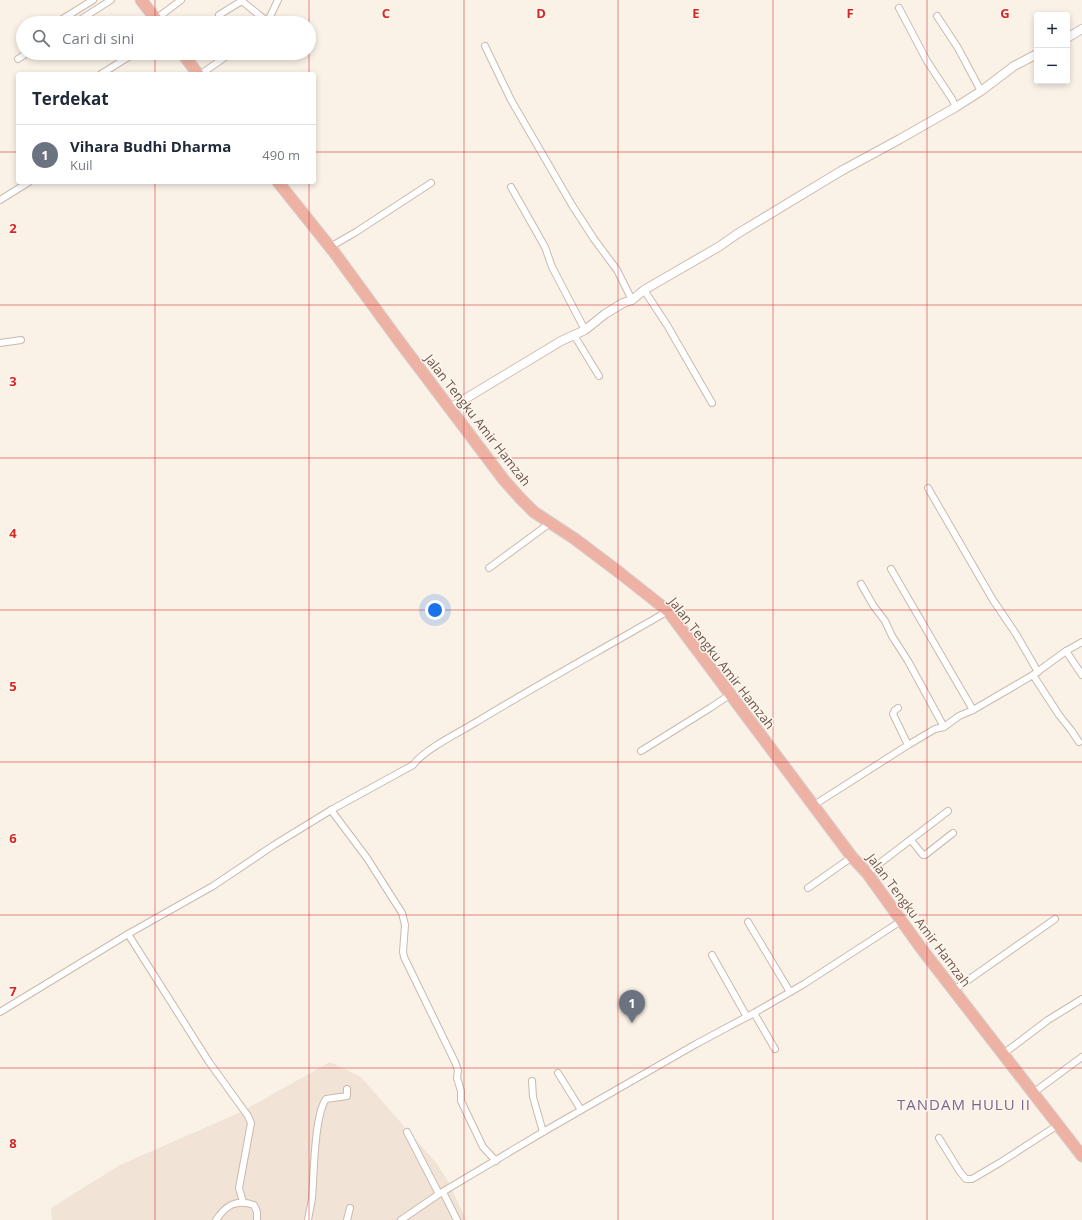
<!DOCTYPE html>
<html lang="id">
<meta charset="utf-8">
<style>
body{margin:0;font-family:"Open Sans",sans-serif;background:#f6f6f7;color:#1f2937}
.controls{position:absolute;right:12px;top:12px;display:grid;overflow:hidden;border-radius:4px;box-shadow:0 2px 6px #0003}
.controls button{width:36px;height:36px;display:grid;place-items:center;padding:0;border:0;border-bottom:1px solid #e0e1e3;background:#fff;color:#1f2937;font:20px sans-serif}
.you{position:absolute;left:435px;top:610px;width:14px;height:14px;margin:-10px;border:3px solid #fff;border-radius:50%;background:#1a73e8;box-shadow:0 0 0 6px #1a73e833}
.badge{display:grid;place-items:center;width:26px;height:26px;border-radius:50%;background:#b45309;color:#fff;font-size:13px;font-weight:700}
.pin{position:absolute;translate:-50% -33px;filter:drop-shadow(0 1px 2px #0008)}
.pin::after{content:'';position:absolute;top:21px;width:14px;height:12px;background:inherit;clip-path:polygon(0 0,100% 0,50% 100%)}
.list{margin:0;padding:0;list-style:none}
h2{display:flex;justify-content:space-between;align-items:center;height:52px;margin:0;padding:0 16px;font-size:17px}
h2 small{font-size:13px;font-weight:400;color:#747a83}
.list li{display:grid;grid-template-columns:26px 1fr auto;gap:12px;align-items:center;box-sizing:border-box;height:60px;padding:0 16px;border-top:1px solid #e0e1e3}
.list b{display:block;font-size:15px;white-space:nowrap}
.list p{margin:0;font-size:13px;white-space:nowrap;color:#747a83}
.list em{font-size:13px;font-style:normal;color:#747a83}
.icon{flex:none;width:22px;height:22px;fill:none;stroke:currentColor;stroke-width:2;stroke-linecap:round;stroke-linejoin:round}
.map{position:relative;flex:none;width:1082px;height:1220px;overflow:hidden}
.search{position:absolute;background:#fff;box-shadow:0 2px 6px #0003;left:16px;top:16px;width:300px;height:44px;display:flex;align-items:center;gap:10px;box-sizing:border-box;padding:0 14px;border-radius:22px;color:#747a83;font-size:15px}
.panel{position:absolute;background:#fff;box-shadow:0 2px 6px #0003;left:16px;top:72px;width:300px;height:112px;border-radius:4px}
.map>svg:first-child{display:block}
</style>
<div class="map">
<svg width="1082" height="1220" viewBox="0 0 1082 1220">
<rect width="100%" height="100%" fill="#faf1e7"/>
<polygon fill="#f1e3d6" points="330,1062 361,1077 437,1164 449,1183 466,1220 52,1220 51,1208 120,1165 241,1112"/>
<g fill="none" stroke-linecap="round" stroke-linejoin="round">
<g stroke="#cbb9ae" stroke-width="8">
<g id="street">
<polyline points="899,8 927,61 952,99 956,107"/>
<polyline points="219,15 240,2 243,2 268,22"/>
<polyline points="937,16 958,48 981,91"/>
<polyline points="156,19 181,0"/>
<polyline points="56,23 93,0"/>
<polyline points="75,23 111,0"/>
<polyline points="267,23 278,0"/>
<polyline points="21,44 23,43"/>
<polyline points="485,46 511,100 572,205 594,239 617,270 632,300"/>
<polyline points="18,59 27,53"/>
<polyline points="101,74 135,53"/>
<polyline points="201,74 231,53"/>
<polyline points="511,187 545,247 552,267 585,330"/>
<polyline points="0,200 29,182"/>
<polyline points="330,247 356,232 431,183"/>
<polyline points="644,290 667,325 712,403"/>
<polyline points="574,335 599,376"/>
<polyline points="0,343 21,340"/>
<polyline points="928,488 993,600 1016,634 1038,672"/>
<polyline points="489,568 550,523"/>
<polyline points="891,569 973,710"/>
<polyline points="861,584 873,605 885,621 892,636 908,661 944,727"/>
<polyline points="1066,651 1082,675"/>
<polyline points="1033,675 1059,715 1071,730 1079,742"/>
<polyline points="898,708 895,710 893,714 908,745"/>
<polyline points="641,751 710,708 731,694"/>
<polyline points="814,805 908,745 935,729 944,727 959,716 973,710 1033,675 1066,651 1082,642"/>
<polyline points="331,810 367,858 402,913 405,925 403,952 404,957 455,1062 458,1070 457,1078 461,1091 461,1101 483,1147 496,1161"/>
<polyline points="911,840 923,855 925,855 953,833"/>
<polyline points="867,873 948,811"/>
<polyline points="808,888 852,857"/>
<polyline points="748,922 790,992"/>
<polyline points="128,934 209,1062 248,1116 251,1123 239,1188 243,1202"/>
<polyline points="712,955 747,1017"/>
<polyline points="954,990 1055,919"/>
<path d="M0,1012L128,934L213,886L274,845L331,810L413,765C424,750 456,734 473,724C537,685 603,649 668,611"/>
<polyline points="754,1013 775,1049"/>
<polyline points="1003,1054 1048,1020 1082,999"/>
<polyline points="558,1073 581,1110"/>
<polyline points="532,1081 533,1097 543,1132"/>
<polyline points="1033,1093 1082,1057"/>
<polyline points="407,1132 439,1194"/>
<polyline points="939,1138 960,1172 966,1179 972,1179 1001,1162 1058,1125"/>
<polyline points="443,1192 457,1220"/>
<path d="M216,1220C226,1205 236,1199 254,1205L257,1212V1220"/>
<path d="M308,1220C309,1213 311,1206 312,1198C314,1176 314,1116 326,1099L347,1096V1089"/>
<polyline points="347,1220 350,1208"/>
<polyline points="401,1220 439,1194 543,1132 696,1044 754,1013 804,984 901,921"/>
</g>
</g>
<g stroke="#cfbbaf" stroke-width="10">
<g id="secondary">
<polyline points="1067,38 1082,29"/>
<polyline points="450,408 561,341 585,330 605,314 623,303 632,300 644,290 720,246 737,234 841,171 900,139 956,107 981,91 1014,66 1037,54"/>
</g>
</g>
<g stroke="#d7d0cd" stroke-width="13">
<g id="highway">
<polyline points="141,0 159,23"/>
<polyline points="182,53 198,74"/>
<polyline points="278,182 334,252 399,341 504,480 520,498 534,512 575,539 620,573 668,611 852,857 867,873 921,948 1082,1156"/>
</g>
</g>
<use href="#street" stroke="#fff" stroke-width="6"/>
<use href="#secondary" stroke="#fff" stroke-width="8"/>
<use href="#highway" stroke="#eeb2a4" stroke-width="11"/>
</g>
<path fill="none" stroke="#d62828" stroke-width="1" stroke-opacity="0.55" d="M155,0V23M309,0V74M464,0V1220M618,0V1220M773,0V1220M927,0V1220M155,53V74M0,152H18M314,152H1082M155,182V1220M309,182V1220M0,305H1082M0,458H1082M0,610H1082M0,762H1082M0,915H1082M0,1068H1082"/>
<g text-anchor="middle" dominant-baseline="central" stroke-width="3" stroke-linejoin="round" paint-order="stroke">
<g font-size="13" fill="#71584e" stroke="#fdf6ed">
<text transform="translate(478 420) rotate(52)">Jalan Tengku Amir Hamzah</text>
<text transform="translate(722 663) rotate(52)">Jalan Tengku Amir Hamzah</text>
<text transform="translate(919 920) rotate(53)">Jalan Tengku Amir Hamzah</text>
</g>
<g font-size="15" letter-spacing="1" fill="#7d668d" stroke="#fdf6ed">
<text x="964" y="1104">TANDAM HULU II</text>
</g>
</g>
<g font-size="13" text-anchor="middle" font-weight="bold" fill="#d62828" stroke="#fdf6ed" stroke-width="3" stroke-linejoin="round" paint-order="stroke">
<text x="386" y="18">C</text>
<text x="541" y="18">D</text>
<text x="696" y="18">E</text>
<text x="850" y="18">F</text>
<text x="1005" y="18">G</text>
<text x="13" y="233">2</text>
<text x="13" y="386">3</text>
<text x="13" y="538">4</text>
<text x="13" y="691">5</text>
<text x="13" y="843">6</text>
<text x="13" y="996">7</text>
<text x="13" y="1148">8</text>
</g>
</svg>
<div class="controls">
<button>+</button>
<button>−</button>
</div>
<div class="you"></div>
<div class="pin badge" style="left:632px;top:1023px;background:#6b7280">1</div>
<div class="search"><svg class="icon" aria-label="search" viewBox="0 0 24 24"><circle cx="10" cy="10" r="6"/><path d="M15 15l6 6"/></svg>Cari di sini</div>
<section class="panel">
<h2>Terdekat<small></small></h2>
<ul class="list">
<li><span class="badge" style="background:#6b7280">1</span><div><b>Vihara Budhi Dharma</b><p>Kuil</p></div><em>490 m</em></li>
</ul>
</section>
</div>
